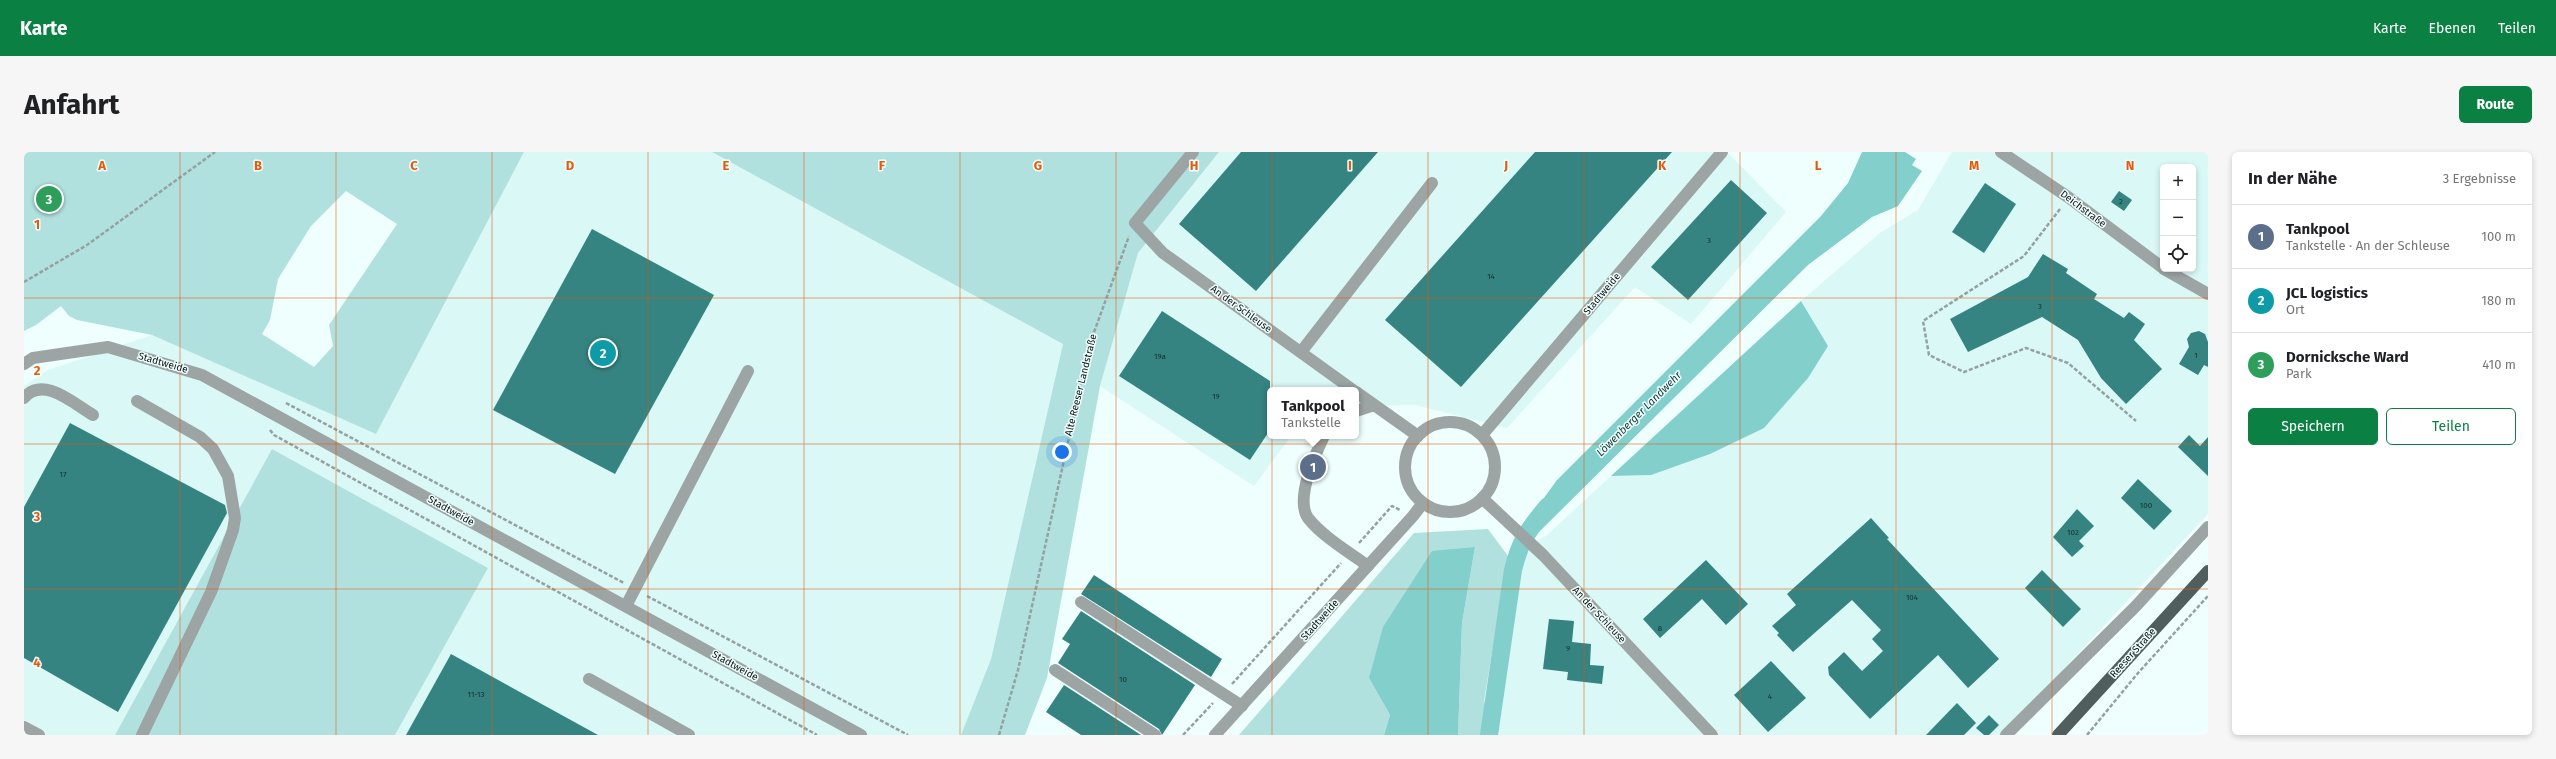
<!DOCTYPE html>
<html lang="de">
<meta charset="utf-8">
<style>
body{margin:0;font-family:"Fira Sans",sans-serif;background:#f6f6f6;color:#202124}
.controls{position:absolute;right:12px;top:12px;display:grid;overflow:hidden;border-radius:6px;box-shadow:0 2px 6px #0003}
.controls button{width:36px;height:36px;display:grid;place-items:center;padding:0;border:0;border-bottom:1px solid #e0e0e0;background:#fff;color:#202124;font:20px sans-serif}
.you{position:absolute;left:1038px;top:300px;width:14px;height:14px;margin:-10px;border:3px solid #fff;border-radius:50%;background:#1a73e8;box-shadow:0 0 0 6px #1a73e833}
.badge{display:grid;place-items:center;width:26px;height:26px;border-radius:50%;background:#0b8043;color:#fff;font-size:13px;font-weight:700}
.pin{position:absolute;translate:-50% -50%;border:2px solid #fff;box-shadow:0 1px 4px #0006}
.popup{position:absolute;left:1243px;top:235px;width:92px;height:52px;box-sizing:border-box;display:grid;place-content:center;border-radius:6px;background:#fff;filter:drop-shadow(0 1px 3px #0005);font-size:13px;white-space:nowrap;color:#757577}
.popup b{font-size:15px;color:#202124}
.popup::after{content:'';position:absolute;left:50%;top:100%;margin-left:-8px;border:8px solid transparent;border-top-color:#fff}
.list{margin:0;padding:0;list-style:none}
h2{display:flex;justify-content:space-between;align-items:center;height:52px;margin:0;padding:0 16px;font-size:17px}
h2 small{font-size:13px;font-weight:400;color:#757577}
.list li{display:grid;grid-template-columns:26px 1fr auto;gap:12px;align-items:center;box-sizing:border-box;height:64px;padding:0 16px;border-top:1px solid #e0e0e0}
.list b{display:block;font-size:15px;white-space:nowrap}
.list p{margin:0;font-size:13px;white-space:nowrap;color:#757577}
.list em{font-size:13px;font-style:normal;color:#757577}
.actions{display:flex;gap:8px;padding:12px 16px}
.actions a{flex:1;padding:9px 0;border:1px solid #0b8043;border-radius:6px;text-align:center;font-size:14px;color:#0b8043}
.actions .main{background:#0b8043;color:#fff}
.icon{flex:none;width:22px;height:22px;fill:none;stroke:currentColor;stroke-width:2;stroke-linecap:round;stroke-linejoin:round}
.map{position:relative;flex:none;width:2184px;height:583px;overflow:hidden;border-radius:6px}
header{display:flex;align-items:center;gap:24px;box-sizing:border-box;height:56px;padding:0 20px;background:#0b8043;color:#fff}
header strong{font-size:19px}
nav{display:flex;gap:22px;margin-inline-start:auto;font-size:14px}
.intro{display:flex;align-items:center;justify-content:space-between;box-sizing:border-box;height:96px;padding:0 24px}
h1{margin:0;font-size:28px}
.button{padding:10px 18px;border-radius:6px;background:#0b8043;color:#fff;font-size:14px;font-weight:700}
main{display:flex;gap:24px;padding:0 24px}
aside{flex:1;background:#fff;border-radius:6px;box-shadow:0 2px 6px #0003}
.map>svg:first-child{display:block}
</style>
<header>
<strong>Karte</strong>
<nav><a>Karte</a><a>Ebenen</a><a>Teilen</a></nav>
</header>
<div class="intro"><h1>Anfahrt</h1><a class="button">Route</a></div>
<main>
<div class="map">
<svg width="2184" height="583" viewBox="0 0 2184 583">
<rect width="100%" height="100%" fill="#eefffe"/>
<g fill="#d9f8f6" fill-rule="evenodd">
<polygon points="500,0 688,0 1039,192 967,507 937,583 371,583 464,416 248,297 91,583 0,583 0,234 24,218 128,183 352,282"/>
<polygon points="1195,0 1703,0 1762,60 1667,172 1611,135 1483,276 1391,253 1332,254 1332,238 1246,238 1246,284 1267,284 1230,334 1076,234 1114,101"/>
<path d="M1928,0H2184V362L1978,583H1472L1460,549L1484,404L1522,384L1587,324L1627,323L1804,194L1777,149L1856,81L1894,58ZM2139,15H2169V117H2139Z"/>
</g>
<g fill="#b1e1de" fill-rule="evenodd">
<path d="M0,0H500L352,282L128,183L53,168L45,164L37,154L12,173L0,179ZM322,39L373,72L305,173L309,194L290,215L238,182L246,168L254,127L287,74Z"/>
<polygon points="688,0 1195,0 1114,101 1076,234 1023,526 1001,583 937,583 967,507 1039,192"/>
<polygon points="248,297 464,416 371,583 91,583"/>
<polygon points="1464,377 1484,404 1460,549 1472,583 1434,583 1438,471 1451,395 1345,526 1366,563 1360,583 1215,583 1390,381"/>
</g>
<g fill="#82cfcc">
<polygon points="1838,0 1881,0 1892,7 1888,13 1898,19 1874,54 1848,65 1784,113 1515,380 1504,368 1533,328 1797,64 1824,31"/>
<polygon points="1777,149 1804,194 1784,226 1740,276 1686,302 1627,323 1587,324"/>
<polygon points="1451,395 1438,471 1434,583 1360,583 1366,563 1345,526 1359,475 1408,399"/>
</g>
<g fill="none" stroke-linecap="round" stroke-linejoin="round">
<path stroke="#82cfcc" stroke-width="18" d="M1465,583L1489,418C1496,389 1505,376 1524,354"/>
</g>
<g fill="#358481">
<polygon points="1217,0 1354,0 1232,139 1155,72"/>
<polygon points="1511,0 1648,0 1437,235 1361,168"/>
<polygon points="1707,28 1743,61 1664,148 1627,115"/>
<polygon points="1961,31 1992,52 1960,101 1928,80"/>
<polygon points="2095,39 2108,48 2100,59 2087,50"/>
<polygon points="568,77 690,143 591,322 469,258"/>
<polygon points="2019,102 2044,117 2042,121 2073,142 2070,147 2100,166 2105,160 2121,172 2110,188 2138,217 2102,252 2077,226 2054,188 2018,165 1944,200 1926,167 2004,125"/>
<polygon points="1138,159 1246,229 1246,278 1226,308 1095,224"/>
<polygon points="2175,179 2181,182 2184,190 2184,215 2180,213 2174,223 2155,212 2165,195 2163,187 2167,181"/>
<polygon points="46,271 201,353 203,361 94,560 0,506 0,355"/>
<polygon points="2165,283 2176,294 2184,285 2184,324 2154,295"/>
<polygon points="2114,327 2148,359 2130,378 2097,346"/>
<polygon points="2053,357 2070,374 2055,389 2060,394 2048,405 2029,385"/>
<polygon points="1847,366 1865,386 1863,387 1975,507 1944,536 1914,503 1846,567 1805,523 1804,515 1820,500 1838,519 1859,499 1848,487 1857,478 1828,448 1769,500 1753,483 1755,481 1748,474 1772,453 1763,442"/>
<polygon points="1682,408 1724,452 1702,473 1678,447 1636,486 1619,467"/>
<polygon points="2018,418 2057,457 2039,475 2001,436"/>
<polygon points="1070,423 1198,507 1187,525 1057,442"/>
<polygon points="1057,459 1171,533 1138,583 1135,577 1034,511 1046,492 1038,487"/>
<polygon points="1525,467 1550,469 1548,490 1567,492 1566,513 1580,514 1578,532 1543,528 1544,520 1519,517"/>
<polygon points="427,502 574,583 382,583"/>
<polygon points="1747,509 1782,546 1744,580 1710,543"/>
<polygon points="1040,533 1117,583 1057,583 1022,560"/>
<polygon points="1933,551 1952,571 1940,583 1902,583"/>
<polygon points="1965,563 1975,573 1965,583 1960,583 1952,576"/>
</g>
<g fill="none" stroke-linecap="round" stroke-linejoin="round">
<g stroke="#94a1a0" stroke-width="2.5" stroke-dasharray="4 2" stroke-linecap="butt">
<polyline points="2036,57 2000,104 1899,169 1905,203 1940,220 2002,196 2044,211 2112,269"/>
<polyline points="0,130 63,93 191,0"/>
<polyline points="262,251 600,431"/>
<polyline points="246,278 250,283 793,583"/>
<polyline points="1335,391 1368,354 1376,358"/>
<polyline points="623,444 884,583"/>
<polyline points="1208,532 1317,411"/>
<polyline points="975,583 994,518 1065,194 1105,84"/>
<polyline points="1159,583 1189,551"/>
<polyline points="2063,583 2114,521 2184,444"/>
</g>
<g stroke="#9ca5a4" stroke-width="12">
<polyline points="1169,0 1111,71 1139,101 1329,238"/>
<polyline points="1977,0 2044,45 2139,116"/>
<polyline points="2140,117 2184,142"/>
<polyline points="1277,200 1408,31"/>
<polyline points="0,212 9,206 84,195 178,223 837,583"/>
<polyline points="1332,240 1394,284"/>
<path d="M0,246C19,223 50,252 69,263"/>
<polyline points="113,249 176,285 189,297 204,324 211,366 209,378 187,440 118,583"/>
<polyline points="1332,259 1350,253"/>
<circle cx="1426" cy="315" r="45"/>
<polyline points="1458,283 1698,0"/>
<path d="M1300,284C1291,303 1271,347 1284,366C1299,385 1325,400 1344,414"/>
<polyline points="1458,346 1519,403 1688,583"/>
<polyline points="1057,450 1218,554"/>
<polyline points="602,454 724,219"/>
<polyline points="1031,518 1131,583"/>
<polyline points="565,527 665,583"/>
<polyline points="0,575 15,583"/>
<polyline points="1191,583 1389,364 1399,351"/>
<polyline points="1982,583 2112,454 2184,375"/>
</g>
<polyline stroke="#505f5e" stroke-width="12" points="2034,583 2184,419"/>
</g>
<path fill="none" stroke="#e8590c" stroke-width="1" stroke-opacity="0.55" d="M156,0V583M312,0V583M468,0V583M624,0V583M780,0V583M936,0V583M1092,0V583M1248,0V583M1404,0V583M1560,0V583M1716,0V583M1872,0V583M2028,0V583M0,146H2184M0,292H2184M0,437H2184"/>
<g text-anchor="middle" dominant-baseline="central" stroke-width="3" stroke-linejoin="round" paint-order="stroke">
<g font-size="8" fill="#162e2d">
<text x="2097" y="49">2</text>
<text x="1685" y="88">3</text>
<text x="1467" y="124">14</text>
<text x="2016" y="154">3</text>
<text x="2172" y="203">1</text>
<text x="1136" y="204">19a</text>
<text x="1192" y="244">19</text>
<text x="39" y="322">17</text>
<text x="2122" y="353">100</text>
<text x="2049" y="380">102</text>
<text x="1888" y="445">104</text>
<text x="1636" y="476">8</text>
<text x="1544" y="496">9</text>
<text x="1099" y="527">10</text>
<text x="452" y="542">11-13</text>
<text x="1746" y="544">4</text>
</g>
<g font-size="10" fill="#0b1211" stroke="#eefffe">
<text transform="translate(2059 57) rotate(37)">Deichstraße</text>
<text transform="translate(1578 142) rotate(-50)">Stadtweide</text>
<text transform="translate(1217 157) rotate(36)">An der Schleuse</text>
<text transform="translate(139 211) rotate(16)">Stadtweide</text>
<text transform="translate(1057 233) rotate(-76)">Alte Reeser Landstraße</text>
<text transform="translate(427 359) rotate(29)">Stadtweide</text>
<text transform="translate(1575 463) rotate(47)">An der Schleuse</text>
<text transform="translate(1296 468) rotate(-48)">Stadtweide</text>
<text transform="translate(2109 501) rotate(-48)">Reeser Straße</text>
<text transform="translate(711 514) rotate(29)">Stadtweide</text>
</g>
<g font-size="11" font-style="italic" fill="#123836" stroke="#eefffe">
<text transform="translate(1615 262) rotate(-45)">Löwenberger Landwehr</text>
</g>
</g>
<g font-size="13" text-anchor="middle" font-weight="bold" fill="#e8590c" stroke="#eefffe" stroke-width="3" stroke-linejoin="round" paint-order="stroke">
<text x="78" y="18">A</text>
<text x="234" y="18">B</text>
<text x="390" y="18">C</text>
<text x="546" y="18">D</text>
<text x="702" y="18">E</text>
<text x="858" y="18">F</text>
<text x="1014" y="18">G</text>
<text x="1170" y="18">H</text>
<text x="1326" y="18">I</text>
<text x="1482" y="18">J</text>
<text x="1638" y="18">K</text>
<text x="1794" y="18">L</text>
<text x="1950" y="18">M</text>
<text x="2106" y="18">N</text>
<text x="13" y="77">1</text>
<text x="13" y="223">2</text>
<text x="13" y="369">3</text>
<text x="13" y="515">4</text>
</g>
</svg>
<div class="controls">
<button>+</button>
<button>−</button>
<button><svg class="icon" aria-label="locate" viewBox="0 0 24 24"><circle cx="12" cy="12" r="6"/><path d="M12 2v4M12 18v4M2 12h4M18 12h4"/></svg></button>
</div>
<div class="you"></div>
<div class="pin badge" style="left:1289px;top:315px;background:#5c6f8a">1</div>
<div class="popup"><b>Tankpool</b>Tankstelle</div>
<div class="pin badge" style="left:579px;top:201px;background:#0f9aa8">2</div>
<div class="pin badge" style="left:25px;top:47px;background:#2e9e5b">3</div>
</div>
<aside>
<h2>In der Nähe<small>3 Ergebnisse</small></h2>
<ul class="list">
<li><span class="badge" style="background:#5c6f8a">1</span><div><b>Tankpool</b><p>Tankstelle · An der Schleuse</p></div><em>100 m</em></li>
<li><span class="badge" style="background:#0f9aa8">2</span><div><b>JCL logistics</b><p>Ort</p></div><em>180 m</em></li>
<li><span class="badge" style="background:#2e9e5b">3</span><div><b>Dornicksche Ward</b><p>Park</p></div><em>410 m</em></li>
</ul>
<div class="actions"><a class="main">Speichern</a><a>Teilen</a></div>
</aside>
</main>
